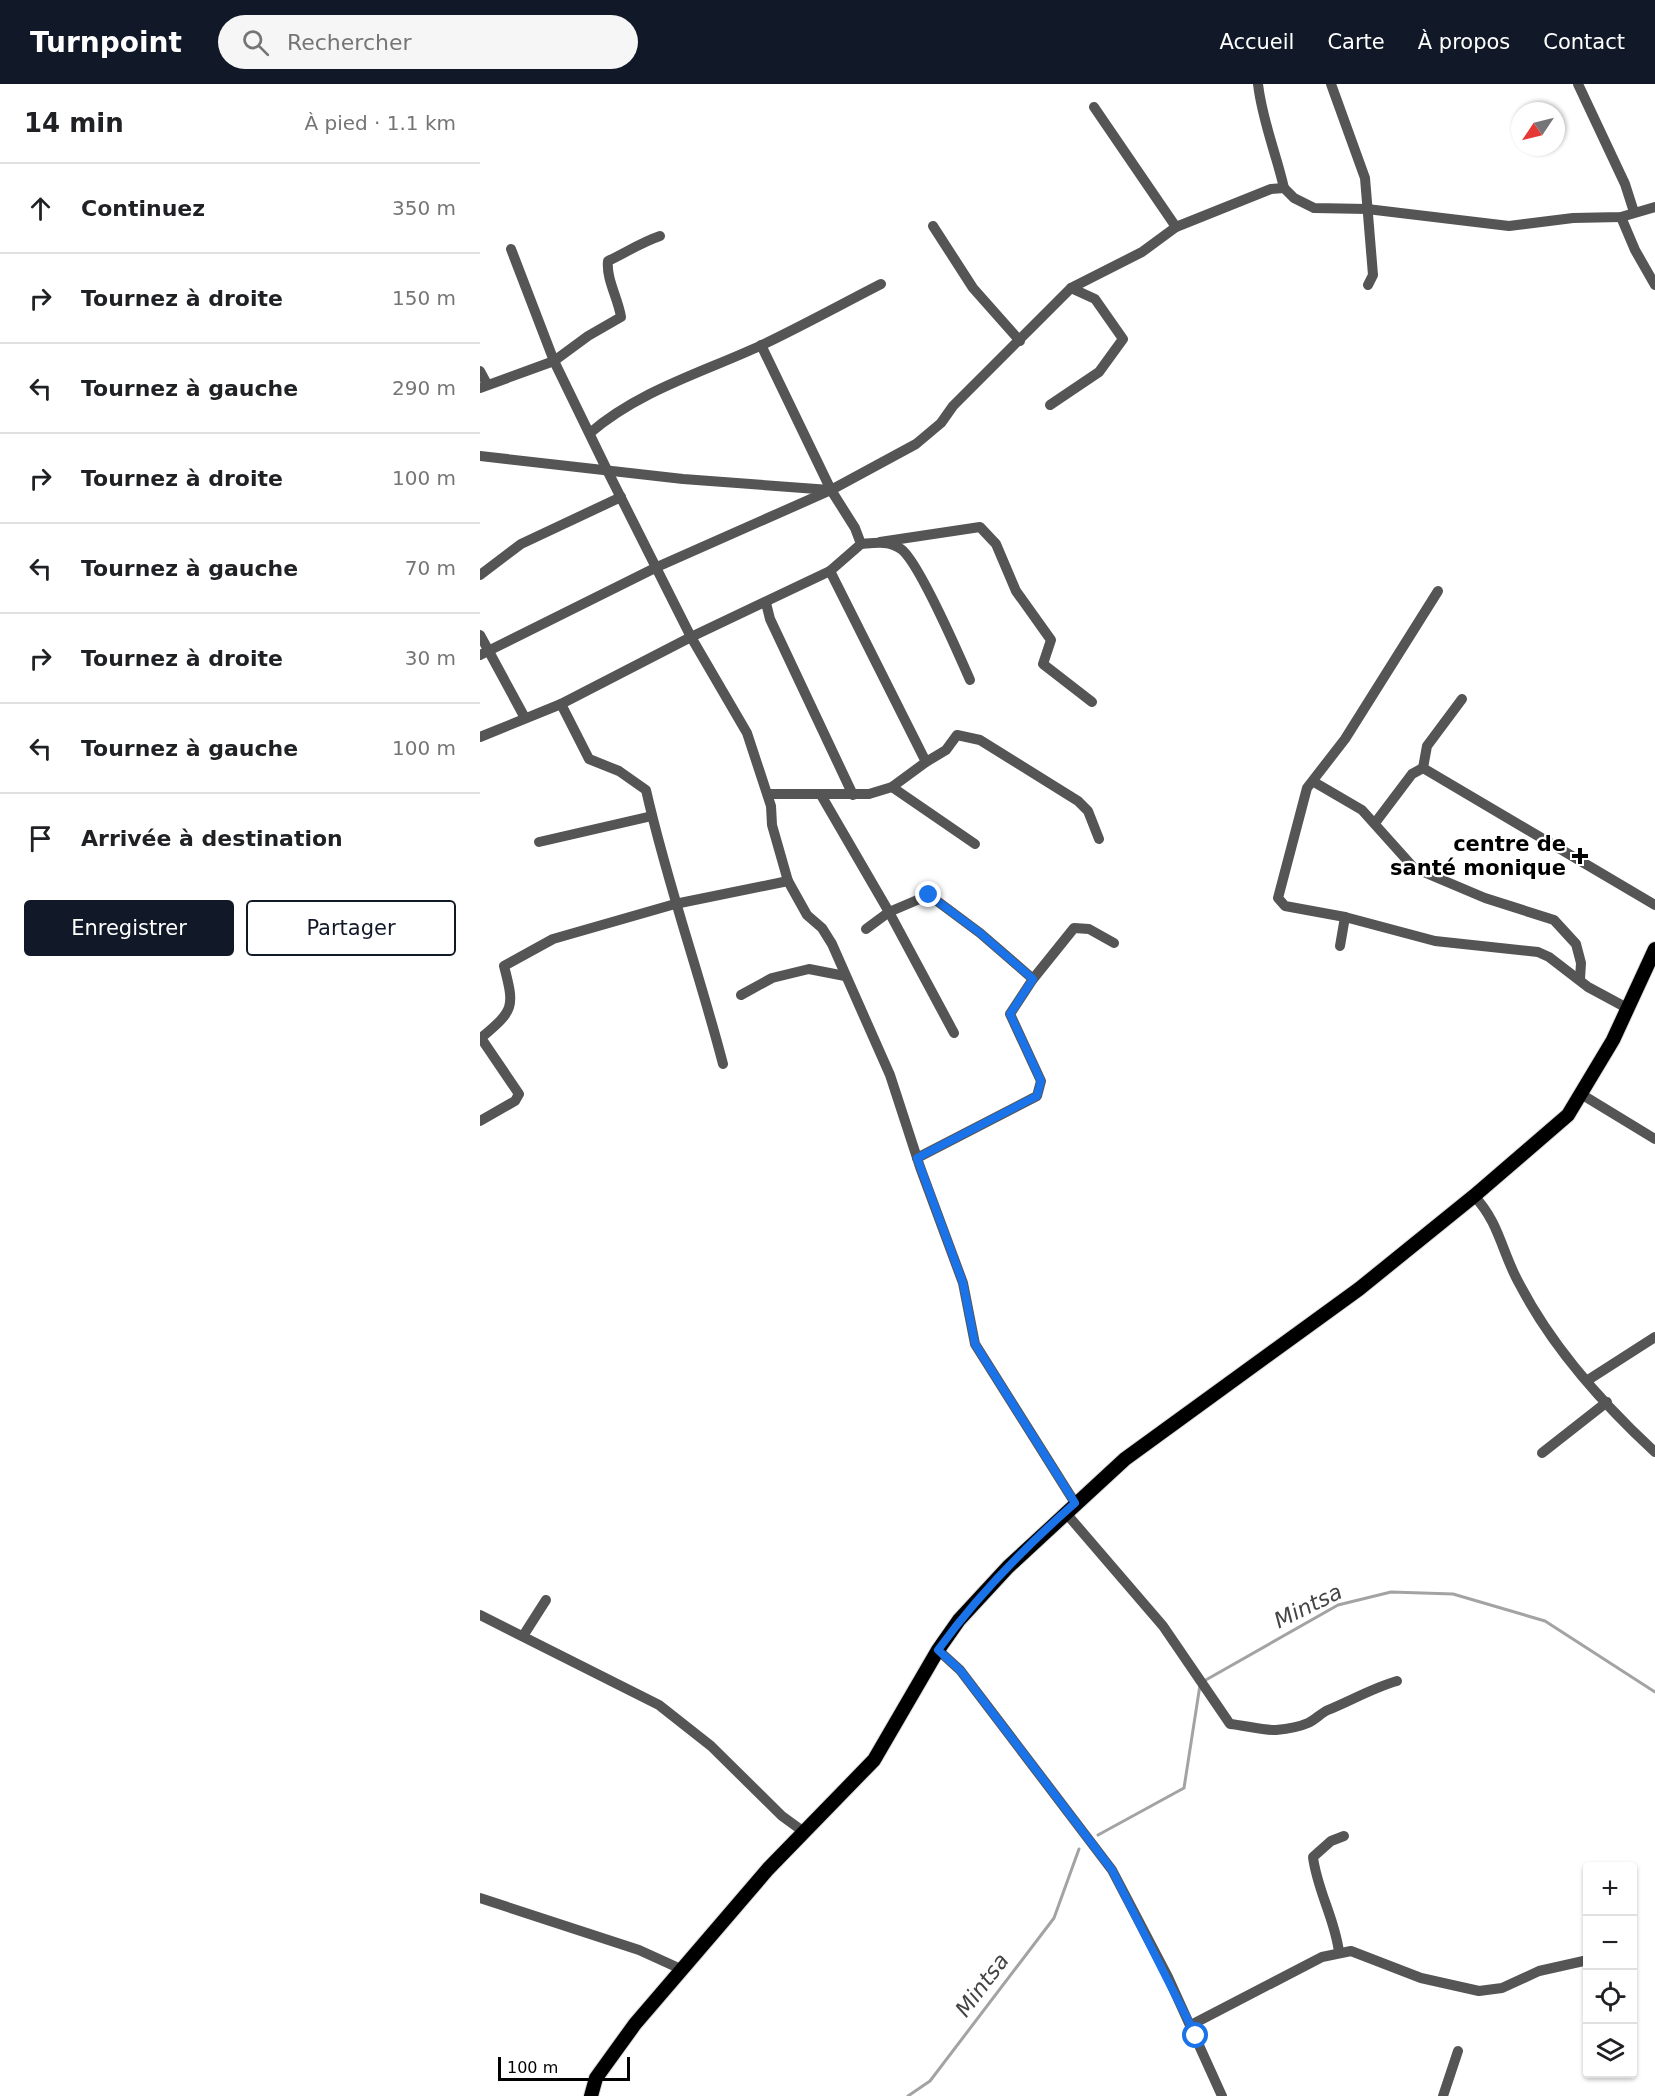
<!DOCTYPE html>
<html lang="fr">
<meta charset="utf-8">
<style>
body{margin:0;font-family:"DejaVu Sans",sans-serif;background:#f6f6f6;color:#202124}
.controls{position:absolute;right:18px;bottom:18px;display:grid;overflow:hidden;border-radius:6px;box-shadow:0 2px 4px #0004}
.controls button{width:54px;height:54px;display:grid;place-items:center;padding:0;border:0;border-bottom:2px solid #e0e0e0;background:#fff;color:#202124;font:30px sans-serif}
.compass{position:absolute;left:1031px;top:18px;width:54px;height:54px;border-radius:50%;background:#fff;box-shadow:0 2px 4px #0004;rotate:235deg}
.scale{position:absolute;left:18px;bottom:15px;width:132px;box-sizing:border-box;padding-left:6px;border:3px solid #000;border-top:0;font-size:16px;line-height:21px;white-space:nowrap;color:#000;-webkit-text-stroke:4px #fff;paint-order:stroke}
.stop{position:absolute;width:18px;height:18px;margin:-14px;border:4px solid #1a73e8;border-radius:50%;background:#fff}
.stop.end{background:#1a73e8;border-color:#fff;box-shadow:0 2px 6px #0008}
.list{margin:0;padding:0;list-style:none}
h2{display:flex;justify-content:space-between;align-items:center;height:78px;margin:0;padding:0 24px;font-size:26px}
h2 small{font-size:20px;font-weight:400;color:#757577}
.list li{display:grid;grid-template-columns:39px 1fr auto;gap:18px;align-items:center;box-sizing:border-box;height:90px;padding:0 24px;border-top:2px solid #e0e0e0}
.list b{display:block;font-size:22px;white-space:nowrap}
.list em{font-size:20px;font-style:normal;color:#757577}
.actions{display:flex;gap:12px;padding:18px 24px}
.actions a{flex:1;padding:14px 0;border:2px solid #111827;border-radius:6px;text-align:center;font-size:21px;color:#111827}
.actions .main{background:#111827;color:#fff}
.icon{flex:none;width:33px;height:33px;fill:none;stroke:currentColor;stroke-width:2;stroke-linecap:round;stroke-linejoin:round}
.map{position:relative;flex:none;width:1175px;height:2012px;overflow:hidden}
header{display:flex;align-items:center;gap:36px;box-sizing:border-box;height:84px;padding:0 30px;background:#111827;color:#fff}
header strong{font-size:28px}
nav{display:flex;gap:33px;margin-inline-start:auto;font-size:21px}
.search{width:420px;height:54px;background:#f6f6f6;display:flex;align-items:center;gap:15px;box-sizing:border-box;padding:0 21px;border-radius:33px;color:#757577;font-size:22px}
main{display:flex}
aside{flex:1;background:#fff}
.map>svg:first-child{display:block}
</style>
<header>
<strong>Turnpoint</strong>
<div class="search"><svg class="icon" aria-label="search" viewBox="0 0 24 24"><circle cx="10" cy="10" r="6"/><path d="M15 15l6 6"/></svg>Rechercher</div>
<nav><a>Accueil</a><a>Carte</a><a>À propos</a><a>Contact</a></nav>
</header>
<main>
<aside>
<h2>14 min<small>À pied · 1.1 km</small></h2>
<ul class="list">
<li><svg class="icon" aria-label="ahead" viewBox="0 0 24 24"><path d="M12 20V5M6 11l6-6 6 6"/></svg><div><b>Continuez</b></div><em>350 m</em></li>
<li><svg class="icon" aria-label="right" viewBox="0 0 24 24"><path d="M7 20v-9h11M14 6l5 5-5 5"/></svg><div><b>Tournez à droite</b></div><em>150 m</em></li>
<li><svg class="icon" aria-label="left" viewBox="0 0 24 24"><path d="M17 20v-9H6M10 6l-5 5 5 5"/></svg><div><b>Tournez à gauche</b></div><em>290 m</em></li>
<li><svg class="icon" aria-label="right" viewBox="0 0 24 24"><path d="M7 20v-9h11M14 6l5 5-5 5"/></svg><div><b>Tournez à droite</b></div><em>100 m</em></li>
<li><svg class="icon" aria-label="left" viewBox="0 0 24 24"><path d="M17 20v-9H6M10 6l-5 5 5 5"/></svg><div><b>Tournez à gauche</b></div><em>70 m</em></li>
<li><svg class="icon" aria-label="right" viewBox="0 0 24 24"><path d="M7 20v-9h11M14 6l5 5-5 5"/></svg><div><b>Tournez à droite</b></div><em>30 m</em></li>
<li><svg class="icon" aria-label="left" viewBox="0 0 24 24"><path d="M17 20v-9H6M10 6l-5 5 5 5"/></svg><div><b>Tournez à gauche</b></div><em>100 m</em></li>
<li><svg class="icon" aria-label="arrive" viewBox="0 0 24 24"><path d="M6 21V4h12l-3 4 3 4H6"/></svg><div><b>Arrivée à destination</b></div></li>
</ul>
<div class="actions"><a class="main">Enregistrer</a><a>Partager</a></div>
</aside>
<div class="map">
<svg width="1175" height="2012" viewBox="0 0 1175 2012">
<rect width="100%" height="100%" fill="#fff"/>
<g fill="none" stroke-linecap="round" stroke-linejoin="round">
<g stroke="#a3a3a3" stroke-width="3">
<polyline points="724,1597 858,1521 911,1508 973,1510 1065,1537 1175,1608"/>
<polyline points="618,1751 704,1704 720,1601"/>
<polyline points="428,2012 450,1997 574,1834 599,1765"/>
</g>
<g stroke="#dbdbdb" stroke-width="16">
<polyline id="major" points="111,2012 116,1994 155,1940 288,1785 394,1676 458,1566 479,1536 528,1483 645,1375 879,1205 994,1112 1088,1031 1133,956 1175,865"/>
</g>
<g stroke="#555" stroke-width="10">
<path d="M778,0C782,36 796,69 804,104"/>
<polyline points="851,0 885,94 893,191 888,201"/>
<polyline points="1098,0 1145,100 1154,128"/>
<polyline points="614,23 696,143 791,105 804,104 814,114 834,124 887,125 1029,142 1093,134 1141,133 1175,123"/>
<polyline points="1141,133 1155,166 1175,201"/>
<polyline points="453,142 493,204 540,257"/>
<polyline points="31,165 74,277 127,386 211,553 267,649 291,722 292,741 308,797 327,831 342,844 352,860 410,991 440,1083 483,1199 495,1260 595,1419"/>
<polyline points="0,287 7,300"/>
<path d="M0,304L74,277L108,252L141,233C138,214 126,195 128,177C145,169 162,158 180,152"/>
<polyline points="570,321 619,288 643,255 615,215 591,204"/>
<path d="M110,349C160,306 224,288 282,261C322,242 362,220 401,200"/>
<polyline points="0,372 203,395 350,406"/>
<polyline points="400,458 500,443 516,460 536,507 571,556 563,580 612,618"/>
<path d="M381,460C394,459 409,456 421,465C439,478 479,571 490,596"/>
<polyline points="0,491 41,460 141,413"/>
<polyline points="286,519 290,535 373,711"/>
<polyline points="0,551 45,634"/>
<polyline points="0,571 177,483 351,406 436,360 461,339 473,322 591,204 662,168 696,143"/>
<path d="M81,620L109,675L139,687L166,706C187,799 219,888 243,980"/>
<polyline points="0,653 81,620 211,553 350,487 381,460 375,444 351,406 281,261"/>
<polyline points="446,678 466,666 477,651 500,656 598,717 608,727 619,755"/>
<polyline points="943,684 947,662 982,615"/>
<polyline points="834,698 882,726 934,784 1005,814 1074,836 1096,860 1101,879 1100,895"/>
<polyline points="412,703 495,760"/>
<polyline points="288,710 389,710 412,703 446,678 350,487"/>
<polyline points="341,711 409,828 474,949"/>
<polyline points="895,739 932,690 943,684 1175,821"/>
<polyline points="59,758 172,732"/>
<polyline points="865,833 805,822 798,814 827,704 865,655 958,507"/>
<polyline points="386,845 409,828 449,811 500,849 553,895"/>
<polyline points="860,862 865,833 955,857 1058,868 1069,873 1108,903 1147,924"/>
<polyline points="261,911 292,894 329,885 365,892"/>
<polyline points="1101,1010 1175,1055"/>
<path d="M0,1037L35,1017L39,1010L1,954C34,926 35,924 24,882L73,855L195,820L308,797"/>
<polyline points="437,1074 557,1012 561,997 530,930 553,895 594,844 609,845 634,859"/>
<path d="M994,1112C1020,1139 1022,1170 1040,1201C1073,1264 1123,1320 1175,1368"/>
<polyline points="1108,1296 1175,1253"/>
<polyline points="1062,1369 1127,1318"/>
<path d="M585,1428L683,1542L750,1640C762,1641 787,1647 796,1646C807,1645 819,1643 828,1639C835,1636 841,1629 848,1626C870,1617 895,1603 917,1597"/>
<polyline points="0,1531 179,1621 231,1662 302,1732 324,1748"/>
<polyline points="43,1552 66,1516"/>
<polyline points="458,1566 480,1586 632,1786 688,1893 742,2012"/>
<polyline points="0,1814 159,1866 203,1886"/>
<path d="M859,1868C855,1835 837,1806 833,1773L851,1757L864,1752"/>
<polyline points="711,1941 842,1873 871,1867 941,1894 999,1907 1022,1904 1059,1887 1108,1876"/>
<polyline points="963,2012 978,1967"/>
</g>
<use href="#major" stroke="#000" stroke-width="14"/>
</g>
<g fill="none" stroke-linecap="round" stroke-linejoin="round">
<path stroke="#1a73e8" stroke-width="8" d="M449,811L500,849L553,895L530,930L561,997L557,1012L437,1074L483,1199L495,1260L595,1419C545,1463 497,1512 458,1566L480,1586L632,1786L716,1952"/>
</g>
<path fill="#000" stroke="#fff" stroke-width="2" d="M1097 763h6v6h6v6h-6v6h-6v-6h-6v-6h6z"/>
<g text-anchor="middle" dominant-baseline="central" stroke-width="4.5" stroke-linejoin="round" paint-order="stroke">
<g font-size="21" font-weight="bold" fill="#000" stroke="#fff" text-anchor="end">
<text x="1086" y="760">centre de<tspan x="1086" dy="24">santé monique</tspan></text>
</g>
<g font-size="22" font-style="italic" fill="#444" stroke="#fff">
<text transform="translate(828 1522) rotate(-26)">Mintsa</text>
<text transform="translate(502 1901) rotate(-53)">Mintsa</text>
</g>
</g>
</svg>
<div class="controls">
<button>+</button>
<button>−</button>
<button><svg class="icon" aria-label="locate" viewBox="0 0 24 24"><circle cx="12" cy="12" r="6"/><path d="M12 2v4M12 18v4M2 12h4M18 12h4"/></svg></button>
<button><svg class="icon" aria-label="layers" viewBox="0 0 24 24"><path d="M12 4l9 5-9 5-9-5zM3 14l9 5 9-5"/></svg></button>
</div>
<svg class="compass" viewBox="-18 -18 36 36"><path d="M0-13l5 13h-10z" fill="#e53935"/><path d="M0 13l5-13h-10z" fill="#757577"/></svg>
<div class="scale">100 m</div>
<div class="stop" style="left:716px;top:1952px"></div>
<div class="stop end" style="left:449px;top:811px"></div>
</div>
</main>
